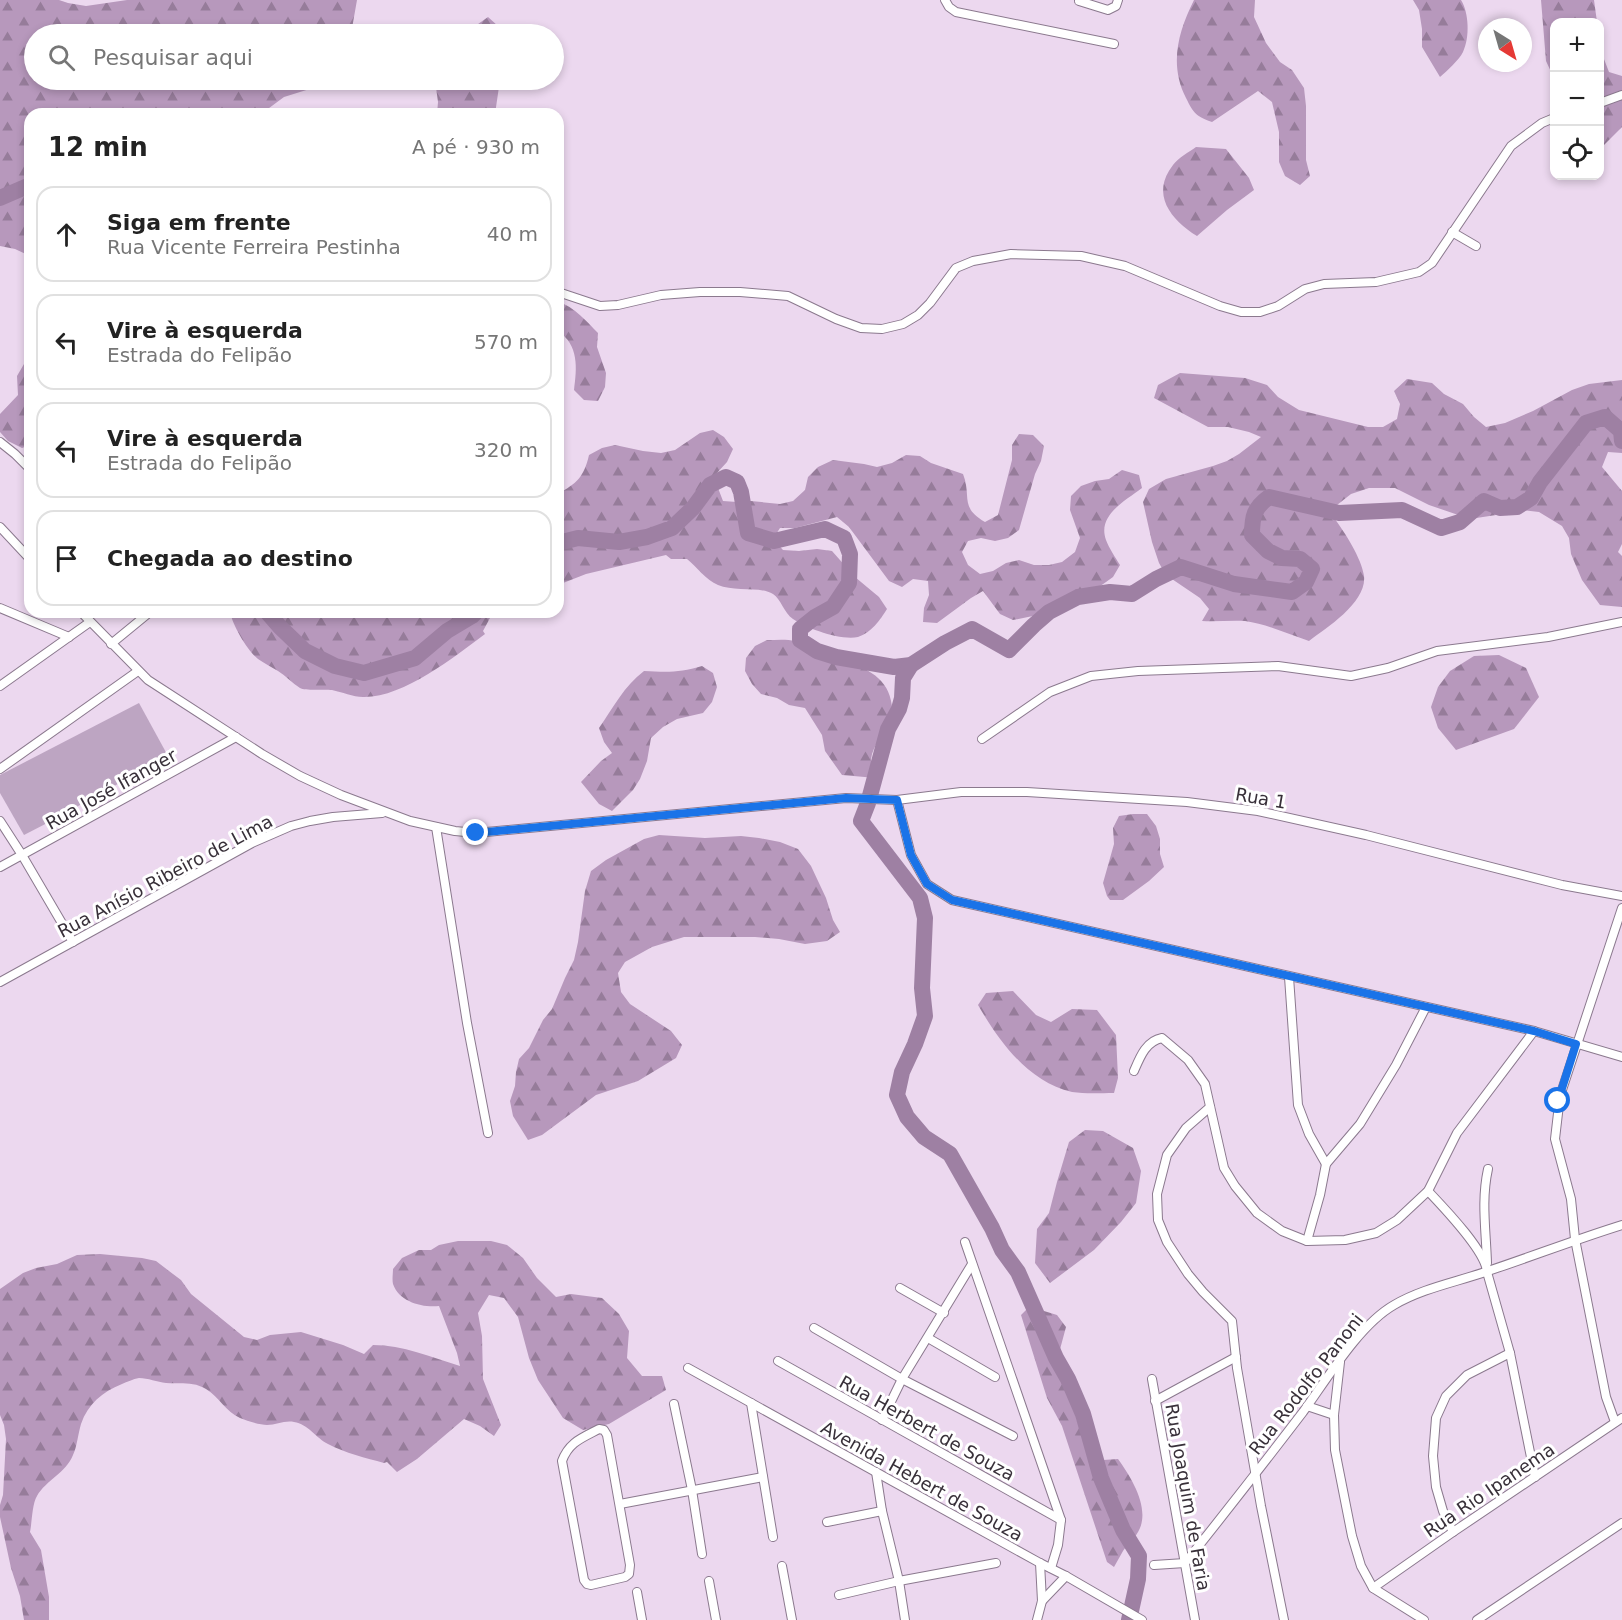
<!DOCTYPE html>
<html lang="pt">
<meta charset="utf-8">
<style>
body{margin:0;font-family:"DejaVu Sans",sans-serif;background:#f6f6f6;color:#222}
.controls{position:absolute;right:18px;top:18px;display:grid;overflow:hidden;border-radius:12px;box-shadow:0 3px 9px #0003}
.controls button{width:54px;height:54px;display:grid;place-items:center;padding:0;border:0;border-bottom:2px solid #e0e0e0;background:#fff;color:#222;font:30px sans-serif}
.compass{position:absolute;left:1478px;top:18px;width:54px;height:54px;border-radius:50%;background:#fff;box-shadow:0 3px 9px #0003;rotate:143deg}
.stop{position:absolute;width:18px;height:18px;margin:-14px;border:4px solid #1a73e8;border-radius:50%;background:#fff}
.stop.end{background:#1a73e8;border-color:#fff;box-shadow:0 2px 6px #0008}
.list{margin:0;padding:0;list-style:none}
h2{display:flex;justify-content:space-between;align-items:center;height:78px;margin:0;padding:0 24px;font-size:26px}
h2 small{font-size:20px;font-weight:400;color:#767676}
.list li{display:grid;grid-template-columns:39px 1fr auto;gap:18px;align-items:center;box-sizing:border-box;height:96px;margin:0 12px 12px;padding:0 12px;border:2px solid #e0e0e0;border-radius:18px}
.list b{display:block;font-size:22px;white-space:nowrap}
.list p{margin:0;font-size:20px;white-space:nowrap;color:#767676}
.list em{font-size:20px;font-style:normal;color:#767676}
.icon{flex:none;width:33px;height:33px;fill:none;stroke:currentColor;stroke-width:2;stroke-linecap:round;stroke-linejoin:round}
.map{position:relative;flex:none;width:1622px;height:1620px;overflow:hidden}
.search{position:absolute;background:#fff;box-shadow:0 3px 9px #0003;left:24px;top:24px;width:540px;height:66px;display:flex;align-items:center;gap:15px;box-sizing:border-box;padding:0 21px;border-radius:33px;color:#767676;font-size:22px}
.panel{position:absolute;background:#fff;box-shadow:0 3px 9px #0003;left:24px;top:108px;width:540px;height:510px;border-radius:18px}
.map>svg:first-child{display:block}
</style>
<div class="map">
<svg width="1622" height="1620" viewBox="0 0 1622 1620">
<defs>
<pattern id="forest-firs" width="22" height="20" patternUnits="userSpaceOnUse" patternTransform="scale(1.5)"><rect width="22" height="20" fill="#b798bc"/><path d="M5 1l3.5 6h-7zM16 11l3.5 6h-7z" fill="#967c9a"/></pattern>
</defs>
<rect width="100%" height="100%" fill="#ecd8ef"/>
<g fill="url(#forest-firs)">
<polygon points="0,0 59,0 68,3 86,6 127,0 357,0 351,34 34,34 34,80 331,80 316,87 284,97 261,114 30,114 30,256 15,249 0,246"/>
<path d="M1194,0H1255L1254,17L1266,43L1280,62L1292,70L1304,88L1306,106V160L1310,176L1300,185L1285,176L1279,162V132L1272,102L1258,91L1212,122C1196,116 1194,114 1186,98C1169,65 1178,32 1194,0Z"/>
<path d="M1413,0H1461C1469,13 1470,37 1463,52C1459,60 1447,71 1440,77L1422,47V29L1419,10Z"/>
<polygon points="1541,0 1594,0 1597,22 1554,22 1554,86 1553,76 1546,61"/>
<polygon points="488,17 498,26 502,34 464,34"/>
<polygon points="1600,39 1602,54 1609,72 1622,76 1622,127 1600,149"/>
<polygon points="435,80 500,80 495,114 437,114 438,102"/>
<path d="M1196,147L1226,149L1249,178L1254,190L1227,210L1197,236C1171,220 1150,194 1173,165C1178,158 1189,152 1196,147Z"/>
<path d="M558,302C574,306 587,322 598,333L597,347L606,373L605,387L598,401L584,400L574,390C577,368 579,345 558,331Z"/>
<polygon points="24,364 30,368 30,445 22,448 8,441 0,432 0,414 18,395 17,376"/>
<path d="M1180,373L1245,378L1267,385L1278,397L1299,410L1368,427H1383L1397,419L1400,404L1394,391L1407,379L1432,383L1444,394L1463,404L1474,417L1486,427L1505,423L1533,411L1572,390L1589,384L1622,380V453L1608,452L1602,467L1622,491V544L1618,552L1622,556V607L1600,605L1582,580L1571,554L1569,538L1562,526L1539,512L1513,509L1496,515L1470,519L1429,505L1395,488H1369L1351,494L1337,505L1334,518C1344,531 1362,559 1364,576C1367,602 1328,627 1309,641C1288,634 1267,624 1245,621C1231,620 1216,622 1202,621L1209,609L1200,598L1166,575L1159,563L1152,542L1143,502L1149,489L1166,479L1213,466L1227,461L1239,454L1261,437L1249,432L1228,427H1208L1154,398L1158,385Z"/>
<path d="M713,430L724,437L733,449L727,462L716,474L718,488L723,501L737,502L751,501L780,504L793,501L805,490L808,477L818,467L833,460L864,464L877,467L892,463L906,455L920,456L931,463L963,474C972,497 959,507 985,522L998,515L1012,460V445L1019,434L1033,435L1044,446L1041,461L1035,474L1019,530L1008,538L995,541L981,538L968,541L962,552L968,565L980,574L993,571L1006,563L1019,560L1034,565H1049L1062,562L1075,552L1080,538L1070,510L1071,496L1081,486L1095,481L1109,479L1122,470L1139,475L1142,488C1125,501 1097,515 1106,540C1109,548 1115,557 1120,565L1113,577L1071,607L1057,611L1013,620L1000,614L983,591L971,598L937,623L923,622L924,608L929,595L928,581L913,579L902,587L889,581L849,527L837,517L795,528H780L773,539L783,550L799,551L817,549L832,551L855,577L879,597L887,609C880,620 871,633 858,637C841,641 806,628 793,619C784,613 781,599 773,594C760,586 734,592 718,585C706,580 697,567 687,559H671L666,555L586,574L558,585V494C577,483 584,477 589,455L602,448L615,445L643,451L661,453L675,450L700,433Z"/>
<path d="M230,612H498L490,618L483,631L485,634C454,657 403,698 363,697C353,697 342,692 332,690C324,689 305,691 300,688C292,683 286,676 278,671C271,667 264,663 258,659C247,650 233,626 230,612Z"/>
<path d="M767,640C776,640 787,639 795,641C809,645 821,653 834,658C839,661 846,661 852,663C883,676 893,688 893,722C884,732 873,745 871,759C871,765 874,772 876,778L842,775L825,751L822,735L805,708L789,705L777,698L761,694L752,684L745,671L746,658L755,646Z"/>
<polygon points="1499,655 1526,668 1539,697 1514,729 1456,750 1438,728 1431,707 1438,687 1450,671 1474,656"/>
<path d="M702,666L713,673L717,687L712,702L703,713L677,719L663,727L651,738L647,761L640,779L633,790L612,811L599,804L581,782L601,761L612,753L604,742L599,728C613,708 624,686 644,671C666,672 680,673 702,666Z"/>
<polygon points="1133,814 1147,814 1156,826 1160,839 1160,854 1164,867 1149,881 1123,900 1110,900 1107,896 1103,883 1114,844 1113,828 1119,816"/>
<polygon points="659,835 705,838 741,836 759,838 780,842 798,849 811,866 826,898 833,920 840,932 827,941 805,944 779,939 755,937 684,937 652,947 625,962 618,973 621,992 630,1004 671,1031 682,1045 676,1058 638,1081 596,1095 542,1135 528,1140 513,1116 510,1101 515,1086 516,1072 519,1059 529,1048 543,1020 552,1009 565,978 574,960 578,942 585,891 591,871 606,860 644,839"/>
<path d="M1013,991L1036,1015L1051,1022L1072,1009L1097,1010L1116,1035L1118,1078L1114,1093C1101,1093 1085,1094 1072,1092C1028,1082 999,1041 978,1005L986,993Z"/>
<polygon points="1085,1130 1103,1131 1133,1148 1141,1171 1136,1203 1121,1222 1094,1250 1050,1283 1035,1263 1037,1229 1049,1213 1057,1182 1069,1142"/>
<path d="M458,1241H491L507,1245L523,1258L537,1278L556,1297L571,1294L602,1298L619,1314L629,1331L627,1358L642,1376H662L666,1390L609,1424L583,1430L563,1418L538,1380L529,1358L518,1317L504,1298L489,1295L478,1313L482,1336L483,1379L501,1425L494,1436L480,1426L464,1419L417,1459L397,1472L387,1462L384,1463C366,1458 345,1453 328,1444C316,1438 308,1424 294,1422C285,1420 276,1425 267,1425C260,1425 247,1421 240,1418C226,1412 219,1397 206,1389C193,1381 180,1384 166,1383C157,1382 148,1378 139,1378C133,1379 127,1382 122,1384C102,1392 88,1404 81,1424C78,1434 77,1447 73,1455C66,1473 46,1480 37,1496C32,1504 32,1523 30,1532L41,1550L49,1597V1620H24L20,1596L11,1568L0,1517V1505L3,1495L6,1439L4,1425L0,1415V1289L23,1273L36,1268L57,1264L77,1255L100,1254L142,1258L156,1261L169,1271L181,1280L191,1294L244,1337L257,1340L270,1335L301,1332L343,1345L364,1354L373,1345C403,1345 431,1357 460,1366L457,1353L439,1306C423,1308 399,1302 393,1284C392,1280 393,1273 393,1269L402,1258L419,1250H431L439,1245Z"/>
<path d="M1031,1305L1044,1311L1057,1315L1066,1327L1059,1353L1067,1379L1074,1392L1077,1421L1084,1434L1103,1460L1118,1459C1131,1477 1149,1506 1140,1528C1136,1538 1128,1543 1123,1551C1120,1556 1117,1562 1114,1567L1107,1562L1062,1426L1047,1398L1021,1315Z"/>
</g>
<polygon fill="#bda5c2" points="139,703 168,756 55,819 24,835 0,793 0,775"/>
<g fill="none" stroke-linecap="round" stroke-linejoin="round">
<g stroke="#9e80a3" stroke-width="16">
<polyline points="0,198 30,185"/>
<path d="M558,543L578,538L619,542L647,537L672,528L693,508L710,485L726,477L737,482L741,492L748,533L774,541L825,529L844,538L850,554L849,583L833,607L815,617L800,629V640L817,651L836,657L894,667L911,665L945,643L972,629L1009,650L1034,625L1049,612L1078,597L1110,592L1132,594L1156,579L1181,567L1234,584L1292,592L1306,582L1312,569L1300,559L1282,558L1268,551L1252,535C1252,516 1254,508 1269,497L1339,513L1402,510L1441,528L1460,522L1484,501L1500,508L1517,507L1531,498L1540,482L1586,423L1605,417L1621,431L1622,441"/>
<polyline points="267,612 280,627 305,651 335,666 364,673 415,658 447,631 472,616 476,612"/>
<polyline points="911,665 903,678 902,698 899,709 888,729 868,803 861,821 920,898 925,918 922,988 925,1016 915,1044 902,1072 897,1095 907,1117 924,1137 950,1154 992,1228 1002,1250 1018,1272 1056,1358 1068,1379 1083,1414 1101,1478 1123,1530 1139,1556 1138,1579 1129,1620"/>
</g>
<g stroke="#8b798e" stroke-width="10">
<g id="minor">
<polyline points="945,0 949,7 956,12 1114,44"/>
<polyline points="1079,1 1108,10 1116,6 1118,0"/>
<polyline points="1600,103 1622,95"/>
<polyline points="1452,232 1476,246"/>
<polyline points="558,292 600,306 618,305 661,295 700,292 740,292 788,296 836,319 861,328 882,329 903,324 918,315 930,303 956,268 973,261 1011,254 1081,256 1125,266 1220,306 1241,312 1260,312 1278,306 1305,289 1324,284 1376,282 1419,272 1432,263 1511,146 1542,123 1554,118"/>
<polyline points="0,442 15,454 30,469"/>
<polyline points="0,527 30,559"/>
<polyline points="0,608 69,637"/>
<polyline points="81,612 148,680 262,754 300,776 341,795 410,821 455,831 476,833 846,798 897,800 961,792 1027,792 1187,802 1258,811 1366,835 1562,885 1622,896"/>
<polyline points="111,644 150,612"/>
<polyline points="0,686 90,622"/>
<polyline points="982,739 1050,692 1091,676 1138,671 1278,666 1351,676 1388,668 1437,651 1548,637 1622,622"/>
<polyline points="0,769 138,671"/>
<polyline points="897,800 911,855 927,884 952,900 1534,1031 1622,1057"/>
<polyline points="0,821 22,855 73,942"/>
<polyline points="436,827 467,1023 488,1133"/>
<polyline points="0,867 236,737"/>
<polyline points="1289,977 1298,1105 1309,1134 1326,1164"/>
<polyline points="0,982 252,843 291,826 310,821 333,817 382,813"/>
<path d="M1134,1071C1140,1057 1146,1041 1162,1038L1188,1060L1205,1084L1224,1168L1235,1186L1257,1213L1282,1231L1307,1241L1345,1240L1376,1233L1397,1220L1428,1191L1457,1133L1534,1031"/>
<polyline points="1210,1107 1186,1128 1167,1155 1157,1194 1158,1220 1167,1242 1188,1274 1203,1292 1232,1321 1237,1368 1261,1506 1284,1620"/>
<path d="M1428,1191C1443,1207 1486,1251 1487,1272L1510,1353L1535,1477"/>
<polyline points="1307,1241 1320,1195 1326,1164 1360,1124 1396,1065 1426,1007"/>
<polyline points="965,1242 1061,1520 1058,1545 1051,1568"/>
<path d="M1487,1263C1486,1230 1481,1201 1488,1169"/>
<polyline points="900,1288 944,1313"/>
<polyline points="814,1328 902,1379 1013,1436"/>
<polyline points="928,1338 995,1377"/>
<polyline points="778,1361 1061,1520"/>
<polyline points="1340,1362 1334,1415 1335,1450 1352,1536 1361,1566 1373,1588 1424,1620"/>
<polyline points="688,1368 1040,1563 1066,1576 1142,1620"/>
<polyline points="1152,1379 1195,1620"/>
<polyline points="1155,1401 1236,1357"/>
<polyline points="751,1403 773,1537"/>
<polyline points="674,1404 692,1490 702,1554"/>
<polyline points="1307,1406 1334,1415"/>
<polyline points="882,1420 902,1379 972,1264"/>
<polyline points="1615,1422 1606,1397 1575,1239 1571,1199 1555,1139 1560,1096 1622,908"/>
<path d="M599,1429L604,1430L607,1435L630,1565L629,1574L625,1577L591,1585L587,1584L584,1580L562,1461C569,1442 582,1438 599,1429Z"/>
<polyline points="876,1472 882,1511 899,1581 905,1620"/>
<polyline points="620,1504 763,1477"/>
<polyline points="827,1522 882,1511"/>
<polyline points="1453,1532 1443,1511 1436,1487 1433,1456 1436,1418 1446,1396 1467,1375 1510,1353"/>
<path d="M1154,1565L1185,1563C1225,1513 1264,1463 1303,1412C1327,1379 1359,1325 1394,1305C1423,1288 1457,1282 1488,1271C1533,1256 1577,1239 1622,1225"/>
<polyline points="782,1566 792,1620"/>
<polyline points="709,1581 716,1620"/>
<polyline points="1373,1588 1453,1532 1622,1418"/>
<polyline points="637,1592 642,1620"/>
<polyline points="839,1595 899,1581 996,1563"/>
<polyline points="1042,1601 1066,1576"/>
<polyline points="1037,1620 1042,1601 1040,1563"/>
<polyline points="1477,1620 1622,1523"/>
</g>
</g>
<use href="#minor" stroke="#fff" stroke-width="8"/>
</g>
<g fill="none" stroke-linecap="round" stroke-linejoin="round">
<polyline stroke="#1a73e8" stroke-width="8" points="476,833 846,798 897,800 911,855 927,884 952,900 1534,1031 1576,1044 1558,1101"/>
</g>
<g text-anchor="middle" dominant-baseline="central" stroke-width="6" stroke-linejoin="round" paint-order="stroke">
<g font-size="18" fill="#383039" stroke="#fff">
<text transform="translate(111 789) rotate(-29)">Rua José Ifanger</text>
<text transform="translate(1261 798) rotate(10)">Rua 1</text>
<text transform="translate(165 876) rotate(-28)">Rua Anísio Ribeiro de Lima</text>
<text transform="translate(1306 1384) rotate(-52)">Rua Rodolfo Panoni</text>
<text transform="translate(927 1428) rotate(29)">Rua Herbert de Souza</text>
<text transform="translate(922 1481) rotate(29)">Avenida Hebert de Souza</text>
<text transform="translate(1489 1490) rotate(-34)">Rua Rio Ipanema</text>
<text transform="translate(1188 1497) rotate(80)">Rua Joaquim de Faria</text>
</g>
</g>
</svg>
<div class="controls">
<button>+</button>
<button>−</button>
<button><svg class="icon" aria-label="locate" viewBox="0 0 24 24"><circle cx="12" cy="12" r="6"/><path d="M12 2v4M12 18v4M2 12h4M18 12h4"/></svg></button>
</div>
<svg class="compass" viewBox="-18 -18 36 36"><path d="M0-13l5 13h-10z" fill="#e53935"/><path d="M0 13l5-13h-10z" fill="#767676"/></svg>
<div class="stop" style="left:1558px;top:1101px"></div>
<div class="stop end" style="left:476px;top:833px"></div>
<div class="search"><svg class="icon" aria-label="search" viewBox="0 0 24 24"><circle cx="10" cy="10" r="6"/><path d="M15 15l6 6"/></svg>Pesquisar aqui</div>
<section class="panel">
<h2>12 min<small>A pé · 930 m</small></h2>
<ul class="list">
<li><svg class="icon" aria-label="ahead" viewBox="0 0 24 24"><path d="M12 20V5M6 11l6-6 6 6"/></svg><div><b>Siga em frente</b><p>Rua Vicente Ferreira Pestinha</p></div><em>40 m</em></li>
<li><svg class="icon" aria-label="left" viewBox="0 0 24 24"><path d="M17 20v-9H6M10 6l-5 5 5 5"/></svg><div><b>Vire à esquerda</b><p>Estrada do Felipão</p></div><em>570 m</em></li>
<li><svg class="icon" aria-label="left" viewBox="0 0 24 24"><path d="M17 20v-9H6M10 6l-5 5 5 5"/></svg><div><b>Vire à esquerda</b><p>Estrada do Felipão</p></div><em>320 m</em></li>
<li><svg class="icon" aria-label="arrive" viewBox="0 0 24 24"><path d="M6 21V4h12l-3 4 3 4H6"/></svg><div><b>Chegada ao destino</b></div></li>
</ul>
</section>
</div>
